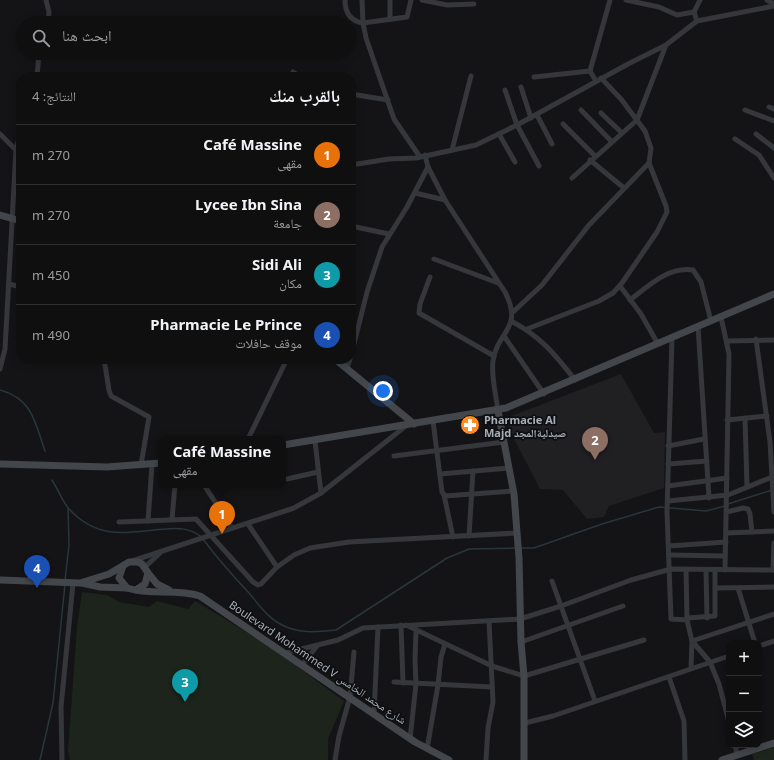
<!DOCTYPE html>
<html lang="ar">
<meta charset="utf-8">
<style>
body{margin:0;font-family:"Noto Sans","Noto Naskh Arabic",sans-serif;background:#181819;color:#f1f3f6;direction:rtl}
.controls{position:absolute;right:12px;bottom:12px;display:grid;overflow:hidden;border-radius:8px;box-shadow:0 2px 10px #0003}
.controls button{width:36px;height:36px;display:grid;place-items:center;padding:0;border:0;border-bottom:1px solid #2f2f30;background:#0f0f10;color:#f1f3f6;font:20px sans-serif}
.you{position:absolute;left:383px;top:391px;width:14px;height:14px;margin:-10px;border:3px solid #fff;border-radius:50%;background:#1a73e8;box-shadow:0 0 0 6px #1a73e833}
.badge{display:grid;place-items:center;width:26px;height:26px;border-radius:50%;background:#ff8d23;color:#fff;font-size:13px;font-weight:700}
.pin{position:absolute;translate:-50% -33px;filter:drop-shadow(0 1px 2px #0008)}
.pin::after{content:'';position:absolute;top:21px;width:14px;height:12px;background:inherit;clip-path:polygon(0 0,100% 0,50% 100%)}
.popup{position:absolute;left:158px;top:436px;width:128px;height:52px;box-sizing:border-box;display:grid;place-content:center;border-radius:8px;background:#0f0f10;filter:drop-shadow(0 1px 3px #0005);font-size:13px;white-space:nowrap;color:#9b9c9f}
.popup b{font-size:15px;color:#f1f3f6}
.popup::after{content:'';position:absolute;left:50%;top:100%;margin-left:-8px;border:8px solid transparent;border-top-color:#0f0f10}
.list{margin:0;padding:0;list-style:none}
h2{display:flex;justify-content:space-between;align-items:center;height:52px;margin:0;padding:0 16px;font-size:17px}
h2 small{font-size:13px;font-weight:400;color:#9b9c9f}
.list li{display:grid;grid-template-columns:26px 1fr auto;gap:12px;align-items:center;box-sizing:border-box;height:60px;padding:0 16px;border-top:1px solid #2f2f30}
.list b{display:block;font-size:15px;white-space:nowrap}
.list p{margin:0;font-size:13px;white-space:nowrap;color:#9b9c9f}
.list em{font-size:13px;font-style:normal;color:#9b9c9f}
.icon{flex:none;width:22px;height:22px;fill:none;stroke:currentColor;stroke-width:2;stroke-linecap:round;stroke-linejoin:round}
.map{position:relative;flex:none;width:774px;height:760px;overflow:hidden;direction:ltr}
.search{position:absolute;background:#0f0f10;box-shadow:0 2px 10px #0003;left:16px;top:16px;width:340px;height:44px;display:flex;align-items:center;gap:10px;box-sizing:border-box;padding:0 14px;border-radius:22px;color:#9b9c9f;font-size:15px}
.panel{position:absolute;background:#0f0f10;box-shadow:0 2px 10px #0003;left:16px;top:72px;width:340px;height:292px;border-radius:16px;direction:rtl}
.map>svg:first-child{display:block}
</style>
<div class="map">
<svg width="774" height="760" viewBox="0 0 774 760">
<rect width="100%" height="100%" fill="#141416"/>
<polygon fill="#202023" points="621,374 654,433 665,432 664,488 609,506 604,517 587,519 563,490 540,489 509,429 506,418"/>
<g fill="#1c241c">
<polygon points="82,592 107,595 119,602 149,607 157,601 188,609 195,601 268,645 344,701 328,739 328,760 70,760 68,751 77,627"/>
<polygon points="774,747 774,760 754,760 752,754"/>
</g>
<g fill="none" stroke-linecap="round" stroke-linejoin="round">
<g stroke="#29363b" stroke-width="1.5">
<path d="M0,390C33,399 35,423 45,451"/>
<path d="M52,480C58,489 62,501 69,509C99,541 127,532 166,529C178,528 190,528 200,536"/>
<polyline points="728,504 772,490"/>
<path d="M203,539C217,558 233,576 249,593C259,605 268,618 282,625C299,634 318,632 336,630L447,558L469,549L517,548"/>
<polyline points="520,548 534,548 602,524 659,507 706,511 725,506"/>
<polyline points="65,580 69,545 68,508"/>
<polyline points="40,760 53,703 65,584"/>
</g>
<g stroke="#35373b" stroke-width="5">
<polyline points="46,0 49,12 48,23"/>
<path d="M345,0C345,12 350,21 363,23L407,17L411,0"/>
<polyline points="362,0 363,23 366,38 394,119 420,157"/>
<polyline points="422,0 447,5 474,4"/>
<polyline points="626,0 659,7 677,15 694,12"/>
<polyline points="767,0 774,4"/>
<polyline points="390,19 390,0"/>
<polyline points="697,21 694,12 700,0"/>
<polyline points="293,72 301,77"/>
<polyline points="37,77 39,53"/>
<polyline points="534,77 590,71"/>
<polyline points="596,81 590,71 610,0"/>
<polyline points="521,87 531,118"/>
<polyline points="505,90 517,125 539,166"/>
<polyline points="351,94 388,100"/>
<polyline points="769,107 774,109"/>
<polyline points="581,110 612,142"/>
<polyline points="745,110 774,121"/>
<polyline points="601,113 622,133"/>
<polyline points="537,115 552,144"/>
<polyline points="563,124 595,156"/>
<polyline points="0,134 16,150 5,349 0,369"/>
<polyline points="499,134 515,162"/>
<polyline points="756,134 774,148"/>
<polyline points="735,139 759,155 774,178"/>
<polyline points="16,150 21,131"/>
<polyline points="452,150 471,76"/>
<path d="M425,155L428,167L445,200L505,292C524,329 497,331 493,361C491,377 496,395 498,411"/>
<polyline points="590,160 624,188"/>
<polyline points="351,165 389,159 416,158 476,145 517,125 628,64 666,45 697,21 774,6"/>
<polyline points="572,178 637,120 666,45"/>
<polyline points="415,193 445,200"/>
<polyline points="351,226 389,234"/>
<polyline points="434,259 498,283"/>
<polyline points="430,277 420,304 419,313 494,356"/>
<polyline points="9,284 21,287"/>
<polyline points="620,286 641,314 658,344"/>
<path d="M630,300C648,286 669,266 693,270L701,282L711,321"/>
<polyline points="513,312 542,285 589,225 649,163 651,148 645,131 621,99 601,78"/>
<polyline points="721,317 729,354 725,570"/>
<path d="M511,321C540,336 555,354 575,380"/>
<polyline points="698,326 709,498"/>
<polyline points="527,329 599,301 613,293 622,283 657,232 667,212 666,206 649,163"/>
<polyline points="504,336 544,394"/>
<polyline points="672,338 667,512 671,619 687,620 692,641 691,668"/>
<polyline points="756,339 770,442 774,512"/>
<polyline points="727,341 774,340"/>
<polyline points="351,356 367,292 382,247 407,207 428,167"/>
<polyline points="104,359 109,390 111,396 149,417 141,465"/>
<polyline points="347,368 350,359"/>
<polyline points="745,418 747,487"/>
<polyline points="727,420 767,416"/>
<polyline points="433,421 442,492 445,496 513,491"/>
<polyline points="248,439 287,359"/>
<polyline points="315,441 321,493"/>
<polyline points="668,446 704,439"/>
<polyline points="394,456 504,442"/>
<polyline points="668,464 707,461"/>
<polyline points="440,474 509,468"/>
<polyline points="287,479 318,472"/>
<polyline points="204,485 232,528"/>
<polyline points="668,486 727,478"/>
<polyline points="444,495 453,537"/>
<polyline points="668,501 728,495 772,477"/>
<polyline points="727,512 743,508 748,509 750,514 752,532"/>
<polyline points="172,519 175,485"/>
<polyline points="148,521 152,465"/>
<polyline points="119,522 196,519 253,582 258,585 261,584 277,567 294,555 310,548 349,542 517,533"/>
<polyline points="248,524 277,567"/>
<polyline points="726,533 774,531"/>
<polyline points="469,536 473,471"/>
<polyline points="669,546 726,542"/>
<polyline points="670,555 725,556"/>
<polyline points="132,561 294,508 321,493 407,425"/>
<polyline points="145,567 160,553"/>
<polyline points="686,569 687,620"/>
<polyline points="706,570 707,618"/>
<polyline points="773,570 774,543"/>
<polyline points="552,581 595,701"/>
<polyline points="715,588 774,587"/>
<polyline points="738,588 755,643"/>
<polyline points="687,618 715,616 715,570"/>
<polyline points="401,625 403,683"/>
<polyline points="406,625 492,666 524,676 644,640"/>
<polyline points="692,641 710,662 719,684 729,722"/>
<polyline points="692,641 774,614"/>
<polyline points="521,642 623,606"/>
<polyline points="759,646 774,641"/>
<polyline points="285,653 338,640 363,628 520,619 561,606 631,580 671,569 774,570"/>
<polyline points="302,665 317,646"/>
<polyline points="669,677 684,721 685,760"/>
<polyline points="394,682 492,687"/>
<polyline points="374,714 378,627"/>
<polyline points="525,723 553,716 729,656"/>
<polyline points="410,739 416,684 415,660 416,630"/>
<polyline points="735,745 737,754"/>
<polyline points="427,749 438,685 441,657 445,644"/>
<polyline points="62,760 61,707 73,583"/>
<polyline points="335,760 339,736 350,697 354,652"/>
<polyline points="486,760 488,728 493,702 489,621"/>
</g>
<g stroke="#43464b" stroke-width="7">
<polyline points="0,215 21,221"/>
<polyline points="335,359 414,424"/>
<polyline points="498,411 514,494 519,558 521,642 524,676 524,760"/>
<polyline points="283,445 506,408 774,294"/>
<polyline points="0,464 107,467 161,463"/>
<path d="M123,566L119,578L127,588C151,596 176,588 200,596L415,742L449,760"/>
<polyline points="148,573 157,584 169,590"/>
<polyline points="0,580 80,583 109,574 129,562 138,562 142,564 148,573 145,584 136,590"/>
<polyline points="82,583 100,587 127,588"/>
<polyline points="722,760 774,743"/>
</g>
</g>
<defs>
<g id="pharmacy-disc" transform="scale(1)"><circle r="9.5" fill="#ff8d23" stroke="#0f0f11"/><path d="M-2-6h4v4h4v4h-4v4h-4v-4h-4v-4h4Z" fill="#fff"/></g>
</defs>
<g fill-rule="evenodd">
<use href="#pharmacy-disc" x="470" y="425"/>
</g>
<g text-anchor="middle" dominant-baseline="central" stroke-width="3.5" stroke-linejoin="round" paint-order="stroke">
<g font-size="11" font-weight="bold" fill="#a5aeb7" stroke="#0f0f11" text-anchor="start">
<text x="484" y="419">Pharmacie Al<tspan x="484" dy="13">Majd صيدليةالمجد</tspan></text>
</g>
<g font-size="11" fill="#a5aeb7" stroke="#0f0f11">
<text transform="translate(318 662) rotate(34)">Boulevard Mohammed V شارع محمد الخامس</text>
</g>
</g>
</svg>
<div class="controls">
<button>+</button>
<button>−</button>
<button><svg class="icon" aria-label="layers" viewBox="0 0 24 24"><path d="M12 4l9 5-9 5-9-5zM3 14l9 5 9-5"/></svg></button>
</div>
<div class="you"></div>
<div class="pin badge" style="left:222px;top:534px;background:#e8710a">1</div>
<div class="popup"><b>Café Massine</b>مقهى</div>
<div class="pin badge" style="left:595px;top:460px;background:#8d6e63">2</div>
<div class="pin badge" style="left:185px;top:702px;background:#0f9aa8">3</div>
<div class="pin badge" style="left:37px;top:588px;background:#1a4fb4">4</div>
<div class="search"><svg class="icon" aria-label="search" viewBox="0 0 24 24"><circle cx="10" cy="10" r="6"/><path d="M15 15l6 6"/></svg>ابحث هنا</div>
<section class="panel">
<h2>بالقرب منك<small>النتائج: 4</small></h2>
<ul class="list">
<li><span class="badge" style="background:#e8710a">1</span><div><b>Café Massine</b><p>مقهى</p></div><em>270 m</em></li>
<li><span class="badge" style="background:#8d6e63">2</span><div><b>Lycee Ibn Sina</b><p>جامعة</p></div><em>270 m</em></li>
<li><span class="badge" style="background:#0f9aa8">3</span><div><b>Sidi Ali</b><p>مكان</p></div><em>450 m</em></li>
<li><span class="badge" style="background:#1a4fb4">4</span><div><b>Pharmacie Le Prince</b><p>موقف حافلات</p></div><em>490 m</em></li>
</ul>
</section>
</div>
